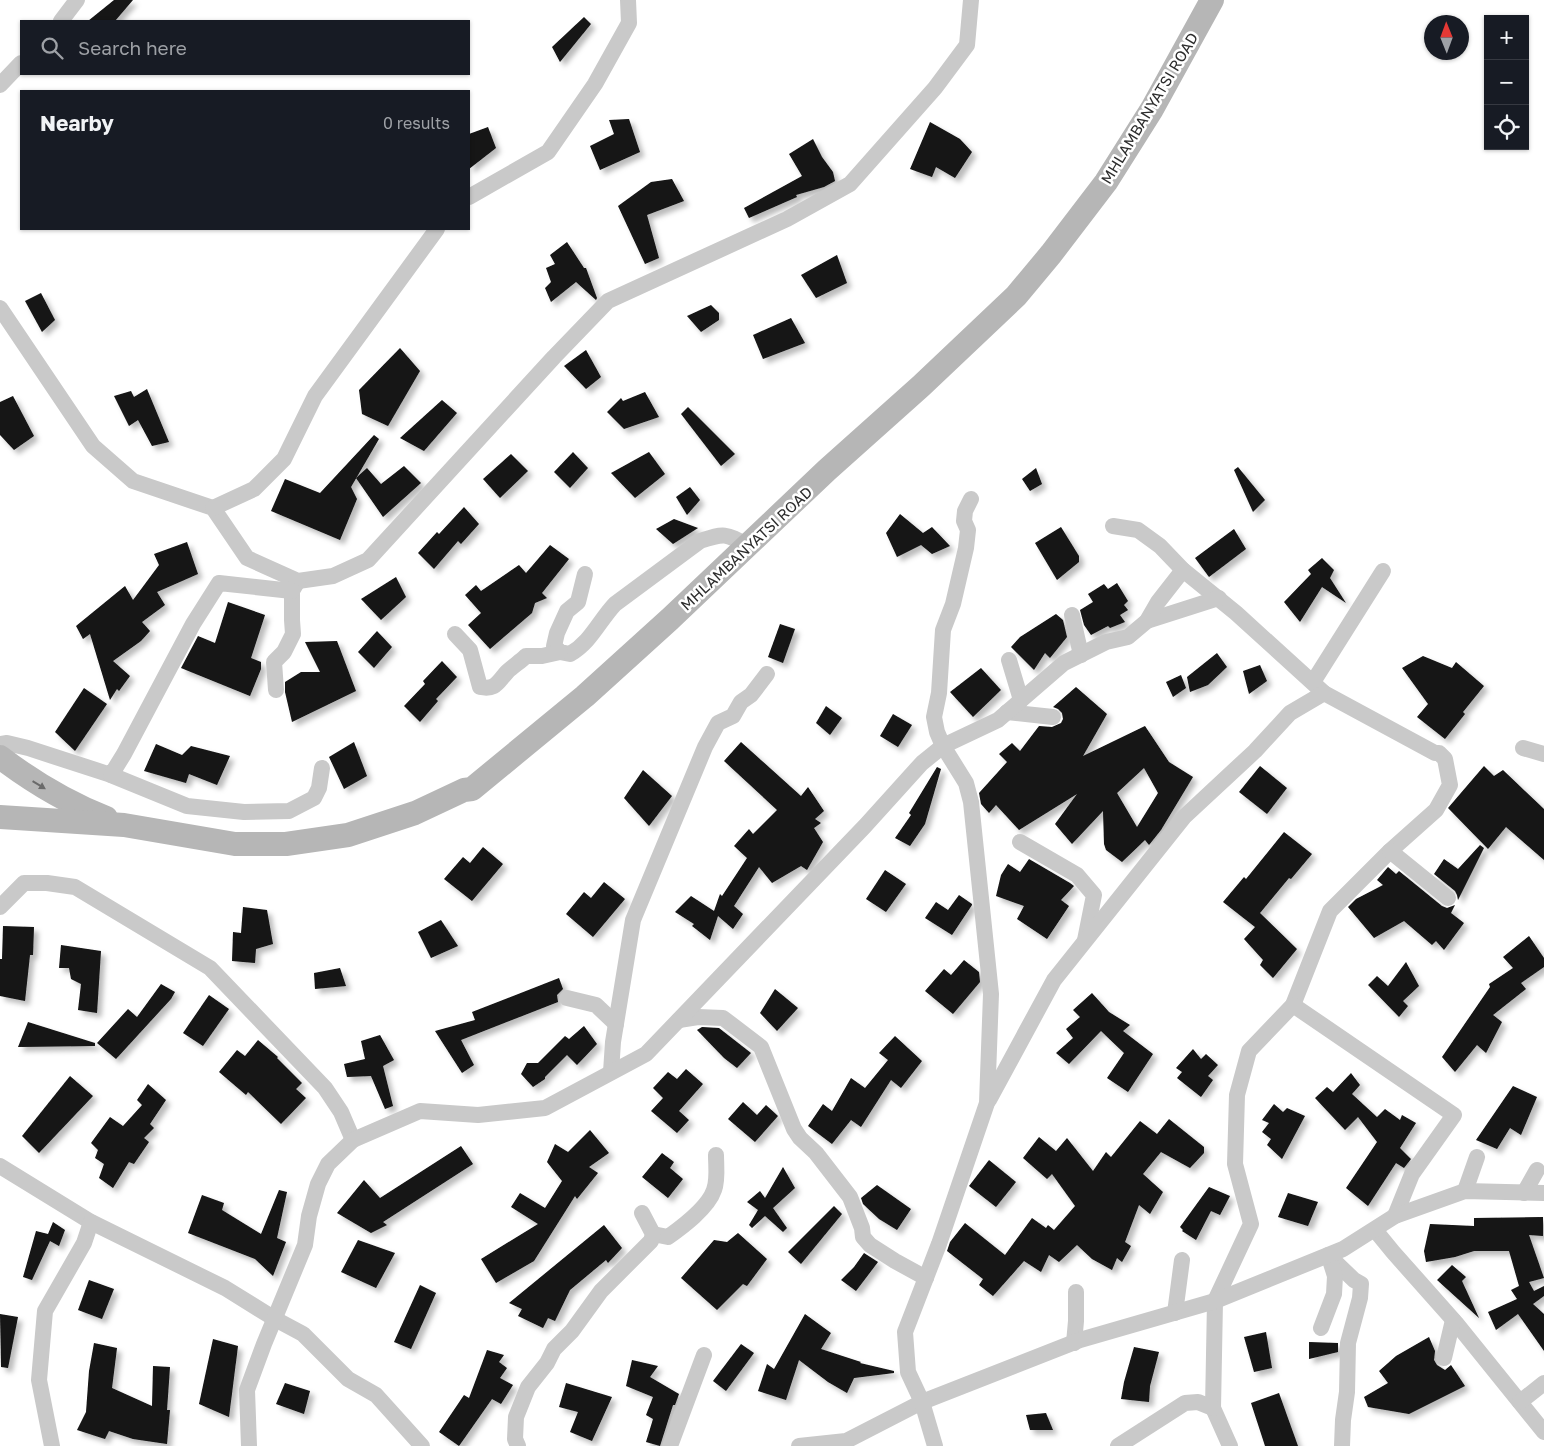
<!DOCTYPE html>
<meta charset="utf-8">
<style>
body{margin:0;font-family:"Golos Text",sans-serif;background:#20242c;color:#f1f3f6}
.controls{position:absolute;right:15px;top:15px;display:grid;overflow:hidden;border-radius:0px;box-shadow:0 1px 4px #0004}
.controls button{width:45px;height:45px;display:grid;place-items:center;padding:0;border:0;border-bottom:1px solid #363941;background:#171b24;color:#f1f3f6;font:25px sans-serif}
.compass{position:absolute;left:1424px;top:15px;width:45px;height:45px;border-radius:50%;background:#171b24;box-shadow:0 1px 4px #0004;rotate:359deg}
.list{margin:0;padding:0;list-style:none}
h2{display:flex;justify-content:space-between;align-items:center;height:65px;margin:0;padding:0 20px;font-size:21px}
h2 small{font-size:16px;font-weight:400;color:#9ea1a6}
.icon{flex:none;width:28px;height:28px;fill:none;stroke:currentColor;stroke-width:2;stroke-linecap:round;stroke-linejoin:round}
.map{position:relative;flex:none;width:1544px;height:1446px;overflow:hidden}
.search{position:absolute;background:#171b24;box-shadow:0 1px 4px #0004;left:20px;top:20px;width:450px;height:55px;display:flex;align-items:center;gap:12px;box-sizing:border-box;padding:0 18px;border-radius:0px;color:#9ea1a6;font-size:19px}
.panel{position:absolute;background:#171b24;box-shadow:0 1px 4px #0004;left:20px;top:90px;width:450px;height:140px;border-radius:0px}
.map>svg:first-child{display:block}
</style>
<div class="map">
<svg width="1544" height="1446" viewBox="0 0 1544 1446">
<defs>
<filter id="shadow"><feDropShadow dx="4.5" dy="4.5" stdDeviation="2.5" flood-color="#0004"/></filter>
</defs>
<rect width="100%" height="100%" fill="#fff"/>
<g fill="#131313" fill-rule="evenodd" filter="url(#shadow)">
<polygon points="114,0 133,0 115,21 88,21"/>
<polygon points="584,17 591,24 560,62 552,47"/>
<polygon points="629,119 640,152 600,170 590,146 614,134 609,120"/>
<polygon points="930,122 960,139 972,152 955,178 936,167 932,177 910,169"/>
<polygon points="488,127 496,148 469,169 469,134"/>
<polygon points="813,139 822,157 833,172 835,181 824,187 796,195 797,197 749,218 744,208 802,176 789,154"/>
<polygon points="672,179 684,201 647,215 659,258 645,264 618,206 651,182"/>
<polygon points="567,242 584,268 586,268 597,298 596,300 576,282 551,302 545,288 551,282 546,268 555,264 550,255"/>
<polygon points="837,255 847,283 816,298 801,275"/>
<polygon points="41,293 55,320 42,332 25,301"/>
<polygon points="711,305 719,313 719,320 701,332 687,316"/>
<polygon points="791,318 805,343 763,359 753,335"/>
<polygon points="400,348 420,371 388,426 362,414 359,390"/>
<polygon points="586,350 601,377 586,389 564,366"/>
<polygon points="147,389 169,442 152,446 138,420 129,426 114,396 131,391 134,397"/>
<polygon points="645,392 659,417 624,429 607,412 621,398 623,401"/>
<polygon points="13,396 34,436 14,450 0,435 0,402"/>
<polygon points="442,400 457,413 424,451 400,438"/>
<polygon points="688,407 735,454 721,466 681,414"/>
<polygon points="374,435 379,439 351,487 357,499 340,540 271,511 285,479 320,493"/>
<polygon points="573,452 588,468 570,488 554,472"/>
<polygon points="649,452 665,474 635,498 611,473"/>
<polygon points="511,454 528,471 500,498 483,479"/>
<polygon points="404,466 421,483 383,517 356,478 367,468 381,484"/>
<polygon points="1238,467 1265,500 1253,512 1234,470"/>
<polygon points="1036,468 1042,484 1030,491 1022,479"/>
<polygon points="690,487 700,500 687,515 676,497"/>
<polygon points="464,507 479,524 461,544 458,541 434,569 418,553 437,532 439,534"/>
<polygon points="900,514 923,533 932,527 950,546 932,554 921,545 897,557 886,533"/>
<polygon points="674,519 698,528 673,544 656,529"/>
<polygon points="1061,527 1079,556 1079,562 1057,580 1035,543"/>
<polygon points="1234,529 1246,549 1209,577 1195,558"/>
<polygon points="187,542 198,574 157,592 165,605 142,622 150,631 141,641 113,661 130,676 119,691 117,689 110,700 90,634 83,639 76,626 125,586 133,600 159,565 154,554"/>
<polygon points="550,545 569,559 542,593 547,598 535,603 532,613 490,649 468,625 481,613 465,595 476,585 481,591 519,565 526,573"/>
<polygon points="1322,558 1334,570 1330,578 1346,603 1322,587 1300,622 1284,602 1311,574 1308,570"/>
<polygon points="396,577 406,597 381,620 361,599"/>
<polygon points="1117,583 1128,601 1124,605 1128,610 1120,615 1125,622 1110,628 1108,626 1091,635 1084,625 1080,610 1093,602 1088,594 1104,584 1108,589"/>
<polygon points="228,602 265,615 251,658 261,662 261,669 250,696 181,668 198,636 215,643"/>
<polygon points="1056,614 1063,620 1067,637 1050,658 1045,653 1034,670 1011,647 1020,637"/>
<polygon points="780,624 795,629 783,663 768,657"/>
<polygon points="377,631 392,647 374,668 358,652"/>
<polygon points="337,641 356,691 292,722 285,692 285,682 301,672 320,672 305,642"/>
<polygon points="1217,653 1227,667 1208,685 1190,692 1187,677"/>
<polygon points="1423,656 1452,668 1456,662 1484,686 1463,712 1465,714 1445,739 1417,717 1428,704 1402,668"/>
<polygon points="442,661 457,677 436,699 438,701 420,722 404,706 425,684 423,681"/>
<polygon points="1260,665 1267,681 1249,694 1243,671"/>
<polygon points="981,668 1001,690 973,717 950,692"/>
<polygon points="1181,675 1186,688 1173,697 1166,682"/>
<path d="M1076,687L1107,714L1083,756L1145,726L1169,762L1193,777L1161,830L1149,845L1145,840L1122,862L1106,850L1104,844L1103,811L1072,844L1055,824L1077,794L1019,830L996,805L989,813L981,804L979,793L1007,762L999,754L1012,743L1020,751L1039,726L1052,727L1061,723L1063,719L1062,713L1058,709L1053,707ZM1144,768L1158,793L1137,827L1117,793Z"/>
<polygon points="84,688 107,704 75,751 55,732"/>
<polygon points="826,706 842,718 830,735 816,723"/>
<polygon points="893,714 912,725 898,747 880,736"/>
<polygon points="354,742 367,776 344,789 329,757"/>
<polygon points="741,742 801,796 808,787 824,811 815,819 821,823 814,828 823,842 807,870 801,866 772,883 759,867 734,906 743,914 733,929 718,916 710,940 692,926 694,924 675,912 691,896 714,911 720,894 722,896 747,858 734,846 749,829 753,834 777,810 724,761"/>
<polygon points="156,744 182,755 191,746 230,756 217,785 189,774 186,783 144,771"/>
<polygon points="1260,766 1287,788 1267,814 1239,792"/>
<polygon points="1484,766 1494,776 1503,770 1544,809 1544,860 1506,827 1488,849 1448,808"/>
<polygon points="937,767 941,769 925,824 910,846 895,838 911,815 909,813"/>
<polygon points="643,770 672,796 649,826 624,798"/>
<polygon points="1284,832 1312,854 1291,879 1289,878 1260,913 1297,949 1273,978 1260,965 1263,960 1244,939 1255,927 1223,902 1244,877 1246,879"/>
<polygon points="1480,845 1484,848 1458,900 1457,895 1455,891 1434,874 1444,859 1458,869"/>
<polygon points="483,847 503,864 472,901 444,879 463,857 470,863"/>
<polygon points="1029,859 1070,883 1074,886 1061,900 1069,906 1047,939 1017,919 1024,906 996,896 1001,875 1008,864 1020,872"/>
<polygon points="1388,867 1396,874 1399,871 1442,906 1447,908 1455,905 1451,913 1464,923 1444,950 1436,941 1432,945 1404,921 1374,938 1348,907 1356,899 1383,885 1377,880"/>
<polygon points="885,870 906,884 886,912 866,899"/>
<polygon points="604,882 625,899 593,937 566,914 584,892 591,898"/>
<polygon points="959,895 972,904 972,905 952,935 925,918 936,902 948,910"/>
<polygon points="243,907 267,910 273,944 256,949 255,963 232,961 233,932 241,933"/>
<polygon points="441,920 458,946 431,958 418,932"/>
<polygon points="3,926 34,927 33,955 30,955 25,1001 0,996 0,959 2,959"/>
<polygon points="1529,936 1544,958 1544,967 1521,983 1526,989 1493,1015 1502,1022 1486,1053 1477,1045 1455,1072 1442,1057 1490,987 1489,984 1513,968 1503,957"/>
<polygon points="61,945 101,951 97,1013 78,1010 81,984 71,979 69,968 59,968"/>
<polygon points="964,960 979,972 980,982 953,1014 925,991 944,969 951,975"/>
<polygon points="1406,962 1419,986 1403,1001 1408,1006 1399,1017 1368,985 1377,976 1388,986"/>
<polygon points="340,968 346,986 315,989 314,973"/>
<polygon points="559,978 563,989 557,995 558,1002 461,1040 474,1065 462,1073 435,1031 475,1020 472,1012"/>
<polygon points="161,984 175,992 171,999 116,1059 97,1043 128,1009 137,1017"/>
<polygon points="775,989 798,1008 777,1031 760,1013"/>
<polygon points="1092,993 1109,1012 1130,1025 1123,1031 1153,1054 1128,1092 1107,1078 1124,1053 1101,1031 1069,1064 1056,1053 1073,1038 1066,1029 1080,1017 1073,1010"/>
<polygon points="209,995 229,1009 203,1046 183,1033"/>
<polygon points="28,1022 95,1043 95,1046 18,1047"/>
<polygon points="584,1026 597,1044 577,1065 567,1055 545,1077 545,1079 533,1087 521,1074 527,1063 538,1063 565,1036 569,1039"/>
<polygon points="702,1027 719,1028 751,1053 737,1068 724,1058 697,1030"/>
<polygon points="380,1035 394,1060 383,1066 393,1106 385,1109 371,1076 347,1077 344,1064 365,1059 361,1041"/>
<polygon points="895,1036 922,1061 901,1088 891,1080 861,1127 851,1120 832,1144 808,1126 823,1104 832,1111 851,1078 865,1088 888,1060 879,1053"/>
<polygon points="258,1040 278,1057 277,1058 302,1083 296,1089 306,1098 281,1124 248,1092 246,1095 219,1072 237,1050 245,1056"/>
<polygon points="1193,1049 1201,1059 1206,1054 1218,1065 1208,1076 1213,1080 1201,1097 1177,1078 1182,1072 1176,1068"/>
<polygon points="686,1069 703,1084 679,1111 689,1120 677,1133 651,1111 663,1098 653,1088 668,1072 677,1079"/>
<polygon points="1351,1073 1360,1085 1352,1094 1377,1117 1385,1109 1400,1120 1402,1115 1416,1123 1400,1148 1411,1159 1404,1168 1396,1163 1368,1206 1346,1188 1377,1142 1358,1117 1345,1130 1315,1098 1327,1087 1333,1092"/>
<polygon points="70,1076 93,1096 39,1153 22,1136"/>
<polygon points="148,1084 166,1100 150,1124 154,1128 144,1138 149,1142 134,1164 129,1162 113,1188 99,1178 104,1164 95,1158 98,1150 91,1143 110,1117 123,1126 142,1105 137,1100"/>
<polygon points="1513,1086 1537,1097 1521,1135 1510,1128 1497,1149 1476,1140"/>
<polygon points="743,1102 757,1115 766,1105 778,1116 755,1142 728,1119"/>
<polygon points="1274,1104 1283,1112 1287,1108 1305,1116 1282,1159 1267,1145 1271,1139 1262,1132 1269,1123 1262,1120"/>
<polygon points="1169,1119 1204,1147 1204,1153 1190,1168 1161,1152 1143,1174 1163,1192 1150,1214 1139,1205 1125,1242 1131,1246 1122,1262 1117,1258 1112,1270 1092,1259 1077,1245 1059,1262 1049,1255 1041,1272 1024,1261 993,1296 979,1285 983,1279 947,1251 950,1242 965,1223 1005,1255 1032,1218 1046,1228 1048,1225 1054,1230 1075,1206 1052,1174 1047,1179 1023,1158 1039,1137 1056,1151 1067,1138 1093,1171 1106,1152 1111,1157 1140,1121 1157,1134"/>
<polygon points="590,1130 609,1153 589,1167 598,1173 577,1199 575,1196 534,1261 496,1283 481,1259 538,1224 511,1207 520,1193 545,1208 562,1181 547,1162 555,1144 568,1152"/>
<polygon points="461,1146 473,1164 383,1222 387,1225 371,1233 337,1213 364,1180 380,1198"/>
<polygon points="662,1153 674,1162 670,1168 683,1179 668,1198 642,1177"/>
<polygon points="989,1160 1016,1182 996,1207 969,1186"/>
<polygon points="783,1167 795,1188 773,1208 787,1228 783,1232 765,1216 752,1228 749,1225 758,1210 747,1202 760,1191 765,1198"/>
<polygon points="877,1185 911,1209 897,1230 879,1219 863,1204 861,1198"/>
<polygon points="1209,1187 1230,1196 1220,1215 1211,1211 1196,1240 1182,1231 1183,1230 1180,1227"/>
<polygon points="279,1190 287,1192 277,1238 286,1242 273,1276 255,1259 188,1233 202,1195 224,1203 222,1210 261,1234"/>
<polygon points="1288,1193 1318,1202 1308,1226 1278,1217"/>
<polygon points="834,1206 842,1214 801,1264 788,1252"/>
<polygon points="1543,1217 1543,1236 1529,1235 1544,1278 1529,1282 1534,1291 1544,1286 1544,1296 1533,1304 1544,1314 1544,1351 1518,1314 1496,1330 1488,1312 1517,1299 1511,1290 1519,1286 1509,1251 1474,1251 1455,1257 1426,1262 1424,1251 1430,1224 1474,1226 1474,1218"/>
<polygon points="53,1222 65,1230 59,1246 50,1241 32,1280 23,1277 36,1231 48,1234"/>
<polygon points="604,1225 622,1248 608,1263 606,1260 570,1290 555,1321 548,1318 543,1328 518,1316 522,1309 509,1303"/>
<polygon points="738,1233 767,1259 747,1286 743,1284 717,1310 681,1278 714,1240 727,1242"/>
<polygon points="358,1240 395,1253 376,1288 341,1272"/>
<polygon points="864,1253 878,1262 856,1291 841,1280 854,1267"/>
<polygon points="1452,1265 1466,1277 1462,1281 1479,1318 1437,1280"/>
<polygon points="89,1280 114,1289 102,1319 78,1310"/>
<polygon points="420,1285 436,1293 411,1349 394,1342"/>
<polygon points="0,1314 18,1317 8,1368 1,1367"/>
<polygon points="805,1314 831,1333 821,1349 861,1362 860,1363 894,1371 894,1373 854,1378 847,1393 828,1382 799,1360 786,1400 758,1391 767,1364 774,1369"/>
<polygon points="1266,1332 1272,1368 1254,1372 1244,1337"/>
<polygon points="1429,1337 1435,1351 1434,1360 1437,1365 1445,1370 1451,1365 1465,1386 1409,1414 1368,1407 1364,1397 1388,1383 1379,1371 1396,1356"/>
<polygon points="213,1339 238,1346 229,1417 199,1404"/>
<polygon points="1309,1342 1338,1343 1338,1352 1309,1359"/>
<polygon points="94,1343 117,1348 112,1388 152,1406 153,1366 170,1367 167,1410 170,1410 167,1444 133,1439 109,1431 105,1439 77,1430 86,1412 89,1371"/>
<polygon points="741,1344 754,1353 726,1391 713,1381"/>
<polygon points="1134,1347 1159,1352 1150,1386 1149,1402 1121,1399 1124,1382"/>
<polygon points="487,1350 504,1355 499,1362 507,1368 500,1378 513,1385 501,1404 492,1399 459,1446 439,1432 464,1395 469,1398"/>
<polygon points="632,1360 658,1366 650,1377 679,1394 675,1405 673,1405 660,1446 646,1442 653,1419 646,1415 653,1397 626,1386"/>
<polygon points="285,1383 310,1391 304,1414 276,1404"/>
<polygon points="566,1383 612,1397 592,1441 570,1432 578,1412 559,1407"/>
<polygon points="1279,1393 1289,1421 1298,1446 1265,1446 1251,1403"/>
<polygon points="1046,1413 1053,1430 1030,1430 1026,1415"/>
</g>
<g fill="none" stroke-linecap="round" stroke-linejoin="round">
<g stroke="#c9c9c9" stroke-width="16">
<polyline points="61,21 77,0"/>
<polyline points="0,85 21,63"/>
<polyline points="469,197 548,152 595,84 629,23 628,0"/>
<polyline points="0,308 93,446 133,481 213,508 247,558 298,581 333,576 368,560 554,357 608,301 787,219 850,184 935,88 967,45 971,0"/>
<polyline points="213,508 254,489 284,459 315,396 437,229"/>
<polyline points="1113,526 1138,530 1160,546 1183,570 1236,613 1324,693 1435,753 1439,753 1445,759 1450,785 1436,810 1390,851 1330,911 1293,1005 1249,1051 1237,1095 1235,1164 1251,1224 1215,1301 1213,1408 1230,1446"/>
<path d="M585,574L578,602L567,611L557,633L554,646L560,652L570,654C591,642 599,621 615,604L700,541C725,533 725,533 748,546"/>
<polyline points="1072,615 1081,655"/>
<polyline points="1147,621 1219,598"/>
<path d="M455,634L470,650L480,687C496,690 497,683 507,672C513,666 520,662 526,656H542L560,652"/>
<polyline points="1009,660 1021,700"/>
<polyline points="1313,682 1383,571"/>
<polyline points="276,690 274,662 284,652 293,634 292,620 292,591 298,581"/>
<polyline points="1007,712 1053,717"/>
<polyline points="0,744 7,743 28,748 111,775 124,754 193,624 219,583 292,591"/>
<polyline points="1523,748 1544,754"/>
<polyline points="111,775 187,806 244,812 289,811 314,798 319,788 322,768"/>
<polyline points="1020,842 1077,875 1094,895 1085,940"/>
<polyline points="1390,851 1448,898"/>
<polyline points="0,907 24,883 47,883 75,887 210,968 325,1088 341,1112 353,1140"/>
<polyline points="567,998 596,1005 616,1024"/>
<polyline points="1293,1005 1454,1115 1412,1174 1395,1216"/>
<polyline points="679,1020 698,1017 723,1018 761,1047 794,1129 800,1138 816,1153 850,1197 862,1228 863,1237 870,1245 895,1261 926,1278"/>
<polyline points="611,1072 613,1042 633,920 705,747 718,723 733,716 741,702 751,695 767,674"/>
<polyline points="989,1100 1054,980 1184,817 1255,751 1290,713 1324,693"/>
<polyline points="0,1166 91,1222 225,1288 275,1319 303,1334 348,1379 376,1395 422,1446"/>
<polyline points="1465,1191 1477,1157"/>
<polyline points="1524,1193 1537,1170"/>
<polyline points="1375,1230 1393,1252 1456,1323 1544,1432"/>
<path d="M653,1234L668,1237C682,1227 708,1208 714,1190C718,1180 716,1166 716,1155"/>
<polyline points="1328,1255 1354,1280 1361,1284 1360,1298 1348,1343 1347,1392 1343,1420 1342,1446"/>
<polyline points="1175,1313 1182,1260"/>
<polyline points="1321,1328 1334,1294 1335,1276 1329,1257"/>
<polyline points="1074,1343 1076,1321 1076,1292"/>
<polyline points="1444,1358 1453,1320"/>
<polyline points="1520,1402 1544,1383"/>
<polyline points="52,1446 39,1380 45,1311 84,1243 91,1222"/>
<polyline points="249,1446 247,1390 264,1344 305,1245 309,1216 318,1184 328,1164 353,1140 420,1111 478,1115 545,1108 646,1054 865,826 922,763 943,746 998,720 1064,663 1106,642 1128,637 1147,621 1158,602 1183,570"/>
<polyline points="518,1446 515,1439 516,1417 528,1387 547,1363 554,1349 572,1331 601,1291 651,1241 653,1234 642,1213"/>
<polyline points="670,1446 704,1355"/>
<polyline points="799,1446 846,1441 922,1402 1080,1340 1215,1301 1343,1249 1395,1216 1465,1191 1544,1193"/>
<polyline points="935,1446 922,1402 908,1372 905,1332 939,1244 987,1103 991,994 971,802 966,783 943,746 937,732 934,717 939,693 943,630 953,604 966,548 968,530 964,521 965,511 971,499"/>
<polyline points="1118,1446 1185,1403 1198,1402 1213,1408"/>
</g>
<g stroke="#b6b6b6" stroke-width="24">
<path d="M0,757C34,783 66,802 106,818"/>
<polyline points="0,817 124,825 235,844 286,844 348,835 415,813 464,790 472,789 585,696 670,619 827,470 921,386 1016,296 1051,254 1106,182 1152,109 1212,0"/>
</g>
</g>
<defs><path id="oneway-solid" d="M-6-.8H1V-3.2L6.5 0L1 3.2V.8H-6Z" transform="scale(1.25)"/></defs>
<use fill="#6a6a6a" href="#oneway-solid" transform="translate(39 785) rotate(31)"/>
<g text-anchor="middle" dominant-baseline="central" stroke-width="5" stroke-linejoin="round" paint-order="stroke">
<g font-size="15" fill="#2c2c2c" stroke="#fff">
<text transform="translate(1149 108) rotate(-59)">MHLAMBANYATSI ROAD</text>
<text transform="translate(746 548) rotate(-43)">MHLAMBANYATSI ROAD</text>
</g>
</g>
</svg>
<div class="controls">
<button>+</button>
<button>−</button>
<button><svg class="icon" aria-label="locate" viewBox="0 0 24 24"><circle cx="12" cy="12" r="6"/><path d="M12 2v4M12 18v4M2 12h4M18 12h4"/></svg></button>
</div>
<svg class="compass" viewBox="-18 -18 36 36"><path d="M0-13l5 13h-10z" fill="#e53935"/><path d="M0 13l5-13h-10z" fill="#9ea1a6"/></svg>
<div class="search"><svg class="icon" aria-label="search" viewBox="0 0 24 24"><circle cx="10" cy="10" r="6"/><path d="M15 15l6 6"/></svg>Search here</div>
<section class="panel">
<h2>Nearby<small>0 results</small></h2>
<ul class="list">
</ul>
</section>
</div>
